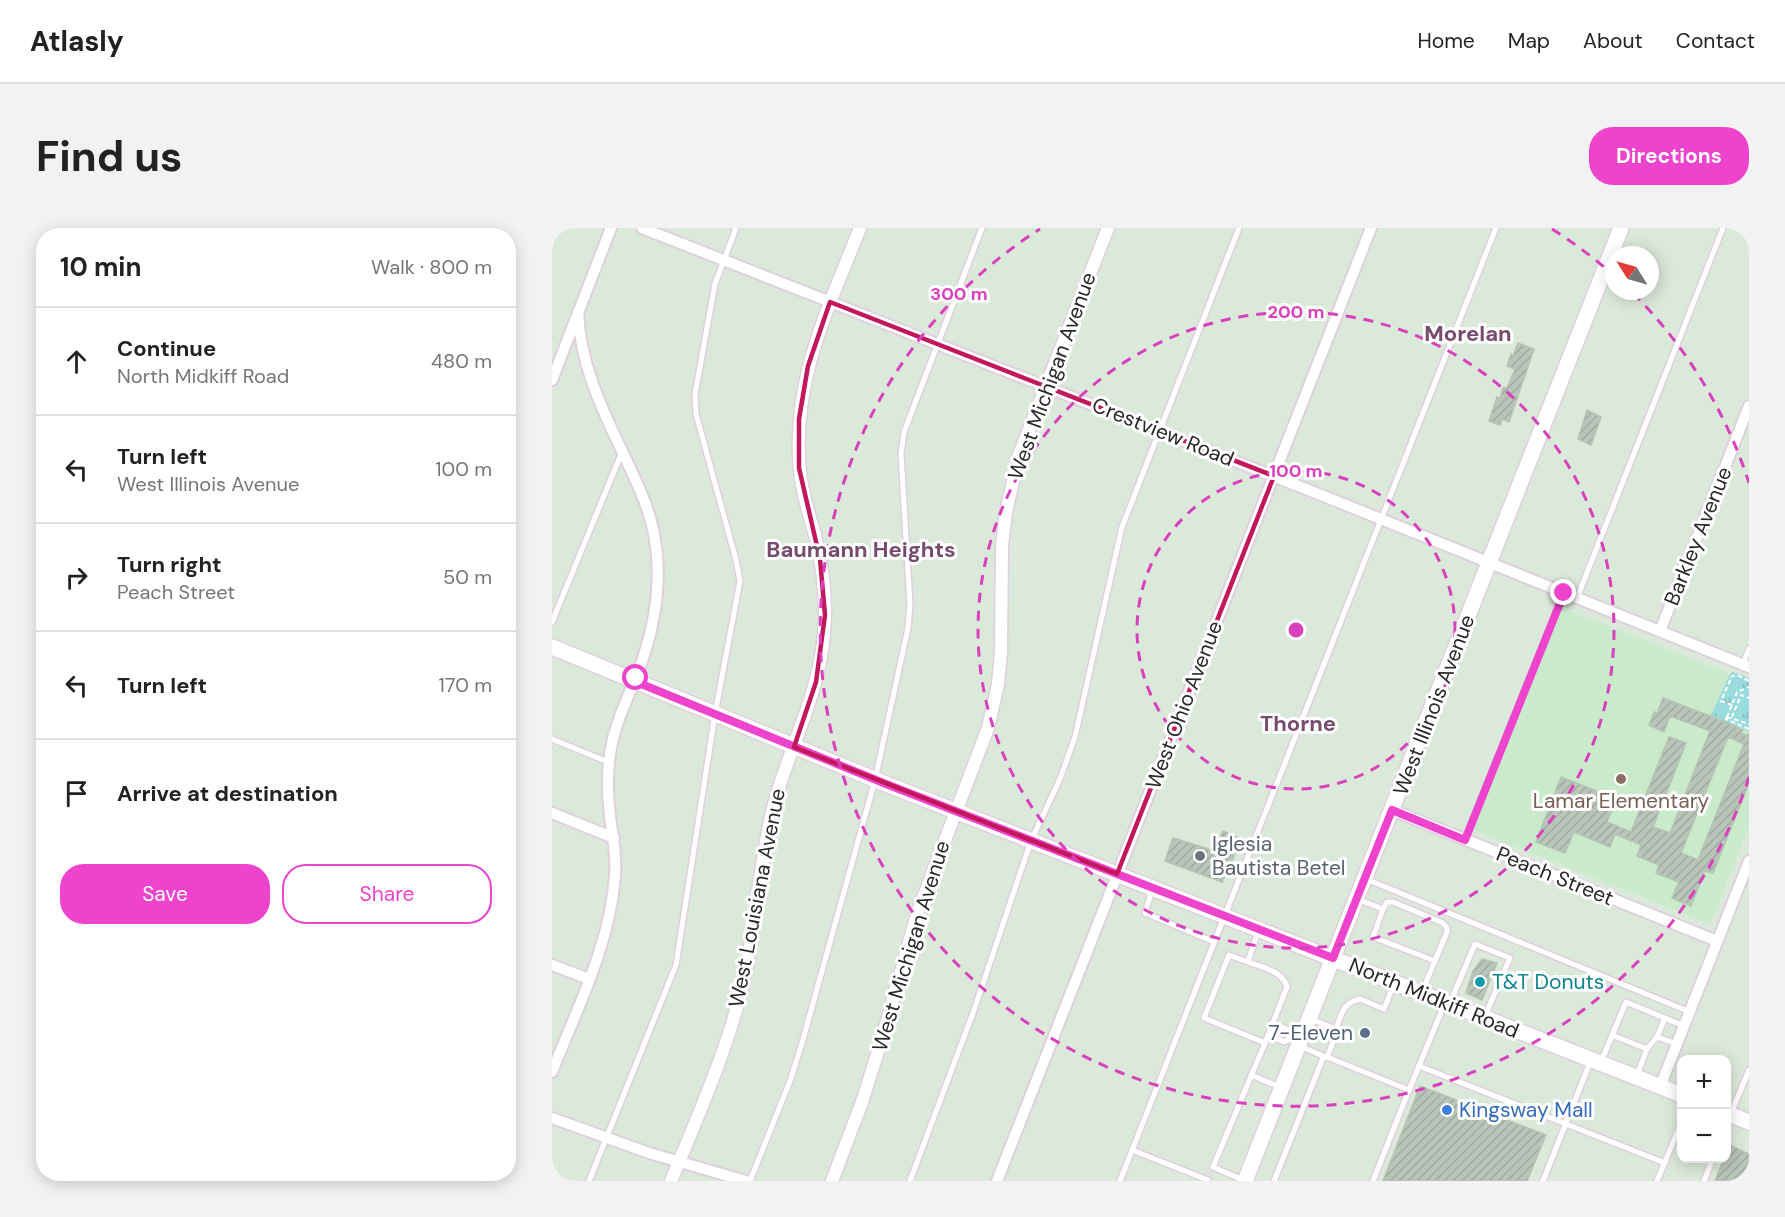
<!DOCTYPE html>
<meta charset="utf-8">
<style>
body{margin:0;font-family:"DM Sans",sans-serif;background:#f2f2f2;color:#222}
.controls{position:absolute;right:18px;bottom:18px;display:grid;overflow:hidden;border-radius:12px;box-shadow:0 3px 15px #0003}
.controls button{width:54px;height:54px;display:grid;place-items:center;padding:0;border:0;border-bottom:2px solid #e0e0e0;background:#fff;color:#222;font:30px sans-serif}
.compass{position:absolute;left:1053px;top:18px;width:54px;height:54px;border-radius:50%;background:#fff;box-shadow:0 3px 15px #0003;rotate:307deg}
.stop{position:absolute;width:18px;height:18px;margin:-14px;border:4px solid #ed43cd;border-radius:50%;background:#fff}
.stop.end{background:#ed43cd;border-color:#fff;box-shadow:0 2px 6px #0008}
.list{margin:0;padding:0;list-style:none}
h2{display:flex;justify-content:space-between;align-items:center;height:78px;margin:0;padding:0 24px;font-size:26px}
h2 small{font-size:20px;font-weight:400;color:#767676}
.list li{display:grid;grid-template-columns:39px 1fr auto;gap:18px;align-items:center;box-sizing:border-box;height:108px;padding:0 24px;border-top:2px solid #e0e0e0}
.list b{display:block;font-size:22px;white-space:nowrap}
.list p{margin:0;font-size:20px;white-space:nowrap;color:#767676}
.list em{font-size:20px;font-style:normal;color:#767676}
.actions{display:flex;gap:12px;padding:18px 24px}
.actions a{flex:1;padding:14px 0;border:2px solid #ed43cd;border-radius:24px;text-align:center;font-size:21px;color:#ed43cd}
.actions .main{background:#ed43cd;color:#fff}
.icon{flex:none;width:33px;height:33px;fill:none;stroke:currentColor;stroke-width:2;stroke-linecap:round;stroke-linejoin:round}
.map{position:relative;flex:none;width:1197px;height:953px;overflow:hidden;border-radius:24px}
header{display:flex;align-items:center;gap:36px;box-sizing:border-box;height:84px;padding:0 30px;background:#fff;border-bottom:2px solid #e0e0e0}
header strong{font-size:28px}
nav{display:flex;gap:33px;margin-inline-start:auto;font-size:21px}
.intro{display:flex;align-items:center;justify-content:space-between;box-sizing:border-box;height:144px;padding:0 36px}
h1{margin:0;font-size:42px}
.button{padding:15px 27px;border-radius:24px;background:#ed43cd;color:#fff;font-size:21px;font-weight:700}
main{display:flex;gap:36px;padding:0 36px}
aside{flex:1;background:#fff;border-radius:24px;box-shadow:0 3px 15px #0003}
.map>svg:first-child{display:block}
</style>
<header>
<strong>Atlasly</strong>
<nav><a>Home</a><a>Map</a><a>About</a><a>Contact</a></nav>
</header>
<div class="intro"><h1>Find us</h1><a class="button">Directions</a></div>
<main>
<aside>
<h2>10 min<small>Walk · 800 m</small></h2>
<ul class="list">
<li><svg class="icon" aria-label="ahead" viewBox="0 0 24 24"><path d="M12 20V5M6 11l6-6 6 6"/></svg><div><b>Continue</b><p>North Midkiff Road</p></div><em>480 m</em></li>
<li><svg class="icon" aria-label="left" viewBox="0 0 24 24"><path d="M17 20v-9H6M10 6l-5 5 5 5"/></svg><div><b>Turn left</b><p>West Illinois Avenue</p></div><em>100 m</em></li>
<li><svg class="icon" aria-label="right" viewBox="0 0 24 24"><path d="M7 20v-9h11M14 6l5 5-5 5"/></svg><div><b>Turn right</b><p>Peach Street</p></div><em>50 m</em></li>
<li><svg class="icon" aria-label="left" viewBox="0 0 24 24"><path d="M17 20v-9H6M10 6l-5 5 5 5"/></svg><div><b>Turn left</b></div><em>170 m</em></li>
<li><svg class="icon" aria-label="arrive" viewBox="0 0 24 24"><path d="M6 21V4h12l-3 4 3 4H6"/></svg><div><b>Arrive at destination</b></div></li>
</ul>
<div class="actions"><a class="main">Save</a><a>Share</a></div>
</aside>
<div class="map">
<svg width="1197" height="953" viewBox="0 0 1197 953">
<defs>
<pattern id="grass-tufts" width="24" height="20" patternUnits="userSpaceOnUse" patternTransform="scale(1.5)"><rect width="24" height="20" fill="#9adbdd"/><path d="M3 7l-1-3M5 7V3M7 7l1-3M15 17l-1-3M17 17v-4M19 17l1-3" fill="none" stroke="#85bcbe"/></pattern>
<pattern id="building-hatch" width="6" height="6" patternUnits="userSpaceOnUse" patternTransform="scale(1.5)"><rect width="6" height="6" fill="#bac5ba"/><path d="M-1 1l2-2M0 6l6-6M5 7l2-2" fill="none" stroke="#a0a9a0"/></pattern>
</defs>
<rect width="100%" height="100%" fill="#dbe9da"/>
<polygon fill="#caeacc" points="1010,380 1178,446 1159,487 1197,503 1197,599 1158,696 921,602"/>
<polygon fill="url(#grass-tufts)" points="1181,444 1197,450 1197,503 1159,487 1178,446"/>
<g fill="url(#building-hatch)" stroke="#b4c4b4" stroke-width="1.5" fill-rule="evenodd">
<polygon points="966,115 982,121 957,194 950,191 948,197 937,193 945,169 948,170 951,160 955,160 963,141 955,138 959,126 961,128"/>
<polygon points="1035,182 1049,189 1039,217 1026,211"/>
<path d="M1111,470L1176,495L1191,502L1189,505L1195,508L1197,505V555L1161,645L1153,643L1139,678L1120,670L1127,654L1104,645L1107,637L1085,628L1089,617L1063,606L1058,619L1022,604L1013,625L984,614L1009,549L1065,571L1055,594L1079,604L1117,509L1134,515L1101,599L1118,605L1158,503L1118,488L1112,504L1097,497L1102,484L1105,485ZM1176,509L1192,516L1146,632L1129,625Z"/>
<polygon points="671,603 690,611 670,654 613,633 621,610 663,623"/>
<polygon points="930,731 945,735 930,772 914,765 921,743"/>
<polygon points="868,858 994,907 975,953 831,953"/>
<polygon points="1177,917 1197,926 1197,953 1163,953 1172,930 1174,930"/>
</g>
<g fill="none" stroke-linecap="round" stroke-linejoin="round">
<g stroke="#e0d0dd" stroke-width="8">
<g id="service">
<polyline points="1025,370 1171,0"/>
<polyline points="0,394 70,224"/>
<polyline points="1191,436 1197,421"/>
<polyline points="0,511 56,534"/>
<polyline points="913,612 1012,365"/>
<polyline points="814,651 1138,784"/>
<polyline points="600,662 593,685 662,714"/>
<polyline points="805,671 831,681 835,674 841,674 891,695 895,700 895,704 870,764"/>
<polyline points="831,681 821,709 883,733"/>
<path d="M696,734C709,739 731,743 735,759L713,815L652,790L677,727L696,734L706,703"/>
<polyline points="898,775 923,716 958,730 933,788"/>
<polyline points="759,791 786,802 775,829"/>
<polyline points="720,795 735,801 739,810 748,813"/>
<path d="M784,801C790,786 790,775 808,771L832,781L842,756"/>
<polyline points="716,807 732,814 739,810"/>
<polyline points="1060,807 1095,821"/>
<polyline points="1105,809 1125,816"/>
<polyline points="748,818 773,829"/>
<polyline points="1049,834 1074,774 1132,798"/>
<polyline points="867,838 1113,935"/>
<polyline points="699,847 728,859"/>
<polyline points="1085,847 1095,821 1105,809 1113,790"/>
<polyline points="1174,897 1197,842"/>
<polyline points="580,922 656,952"/>
<polyline points="691,952 661,939 713,815"/>
<polyline points="37,953 124,737 163,486 188,353 184,332 144,186 143,166 163,56 184,0"/>
<polyline points="198,953 238,853 250,815 323,552 356,400 358,376 349,226 352,204 430,0"/>
<polyline points="358,953 421,785 479,613 508,551 523,509 570,299 687,0"/>
<polyline points="568,953 944,0"/>
<polyline points="722,953 771,830 775,829 857,862 893,775"/>
<polyline points="821,953 857,862"/>
<polyline points="991,953 1039,832"/>
<polyline points="1105,953 1130,893"/>
<polyline points="1152,953 1161,930"/>
</g>
</g>
<g stroke="#e0d0dd" stroke-width="14">
<g id="minor">
<polyline points="90,0 749,259 1197,439"/>
<polyline points="0,152 59,0"/>
<polyline points="1108,403 1197,178"/>
<polyline points="840,582 1165,713"/>
<polyline points="0,585 62,610"/>
<polyline points="0,737 37,751"/>
<path d="M0,844C25,781 59,714 63,646C65,626 60,607 58,588C55,565 55,542 59,520C65,488 81,460 91,430C103,394 109,356 104,319C100,283 84,253 69,221C48,177 28,134 26,84"/>
<polyline points="1108,859 1197,633"/>
<polyline points="0,890 97,925 194,953"/>
<polyline points="445,953 819,0"/>
</g>
</g>
<g stroke="#e0d0dd" stroke-width="15">
<g id="tertiary">
<path d="M119,953C146,888 176,821 192,752C204,695 207,637 221,580C236,521 268,467 272,404C275,373 271,341 264,311C258,288 250,267 248,243C239,154 276,81 308,0"/>
<polyline points="280,953 310,874 329,814 366,683 436,500 446,456 449,424 450,318 454,284 467,227 556,0"/>
</g>
</g>
<g stroke="#e0d0dd" stroke-width="18">
<g id="secondary">
<polyline points="0,419 334,556 1130,867"/>
<polyline points="1174,885 1197,894"/>
<polyline points="693,953 1069,0"/>
</g>
</g>
<g stroke="#fff" stroke-width="2" stroke-dasharray="4.5 3" stroke-linecap="butt">
<polyline points="1180,477 1169,473 1180,448 1185,447 1197,453"/>
<polyline points="1175,489 1185,464 1197,459"/>
<polyline points="1175,489 1174,491 1197,501"/>
<polyline points="1175,489 1197,496"/>
<polyline points="1180,489 1189,467 1197,470"/>
</g>
<use href="#service" stroke="#fff" stroke-width="5"/>
<use href="#minor" stroke="#fff" stroke-width="10"/>
<use href="#tertiary" stroke="#fff" stroke-width="12"/>
<use href="#secondary" stroke="#fff" stroke-width="15"/>
</g>
<g fill="none" stroke-linecap="round" stroke-linejoin="round">
<polyline stroke="#ed43cd" stroke-width="8" points="84,450 82,453 334,556 781,730 840,582 913,612 1012,365"/>
</g>
<path fill="none" stroke="#c2185b" stroke-width="4.5" stroke-linejoin="round" d="M278,74L722,248L565,646L242,519L264,454L273,387L268,331L247,240V191L256,138Z"/>
<g fill="none" stroke="#d940bc" stroke-width="3" stroke-dasharray="10 8">
<circle cx="744" cy="402" r="159"/>
<circle cx="744" cy="402" r="318"/>
<path d="M1197 549A476 476 0 1 1 488 1M1000 1A476 476 0 0 1 1059 45M1081 65A476 476 0 0 1 1197 255"/>
</g>
<circle fill="#8d6e63" stroke="#fff" stroke-width="2" cx="1069" cy="551" r="6"/>
<circle fill="#6b7280" stroke="#fff" stroke-width="2" cx="648" cy="628" r="6"/>
<circle fill="#0f9aa8" stroke="#fff" stroke-width="2" cx="928" cy="754" r="6"/>
<circle fill="#5c6f8a" stroke="#fff" stroke-width="2" cx="813" cy="805" r="6"/>
<circle fill="#3f7fe0" stroke="#fff" stroke-width="2" cx="895" cy="882" r="6"/>
<g text-anchor="middle" dominant-baseline="central" stroke-width="6" stroke-linejoin="round" paint-order="stroke">
<g font-size="21" fill="#282828" stroke="#fff">
<text transform="translate(500 148) rotate(-70)">West Michigan Avenue</text>
<text transform="translate(611 204) rotate(22)">Crestview Road</text>
<text transform="translate(1146 308) rotate(-68)">Barkley Avenue</text>
<text transform="translate(632 477) rotate(-69)">West Ohio Avenue</text>
<text transform="translate(882 477) rotate(-69)">West Illinois Avenue</text>
<text transform="translate(1003 648) rotate(22)">Peach Street</text>
<text transform="translate(205 670) rotate(-79)">West Louisiana Avenue</text>
<text transform="translate(359 718) rotate(-73)">West Michigan Avenue</text>
<text transform="translate(882 770) rotate(22)">North Midkiff Road</text>
</g>
<g font-size="21" fill="#785e54" stroke="#fff">
<text x="1069" y="573">Lamar Elementary</text>
</g>
<g font-size="21" fill="#5b616d" stroke="#fff" text-anchor="start">
<text x="660" y="616">Iglesia<tspan x="660" dy="24">Bautista Betel</tspan></text>
</g>
<g font-size="21" fill="#0d838f" stroke="#fff" text-anchor="start">
<text x="940" y="754">T&amp;T Donuts</text>
</g>
<g font-size="21" fill="#4e5e75" stroke="#fff" text-anchor="end">
<text x="801" y="805">7-Eleven</text>
</g>
<g font-size="21" fill="#366cbe" stroke="#fff" text-anchor="start">
<text x="907" y="882">Kingsway Mall</text>
</g>
<g font-size="22" font-weight="bold" fill="#754c6d" stroke="#fff">
<text x="916" y="105">Morelan</text>
<text x="309" y="321">Baumann Heights</text>
<text x="746" y="495">Thorne</text>
</g>
</g>
<circle cx="744" cy="402" r="9" fill="#d940bc" stroke="#fff" stroke-width="3"/>
<g font-size="18" text-anchor="middle" font-weight="bold" fill="#d940bc" stroke="#fff" stroke-width="6" stroke-linejoin="round" paint-order="stroke">
<text x="407" y="72">300 m</text>
<text x="744" y="90">200 m</text>
<text x="744" y="249">100 m</text>
</g>
</svg>
<div class="controls">
<button>+</button>
<button>−</button>
</div>
<svg class="compass" viewBox="-18 -18 36 36"><path d="M0-13l5 13h-10z" fill="#e53935"/><path d="M0 13l5-13h-10z" fill="#767676"/></svg>
<div class="stop" style="left:84px;top:450px"></div>
<div class="stop end" style="left:1012px;top:365px"></div>
</div>
</main>
